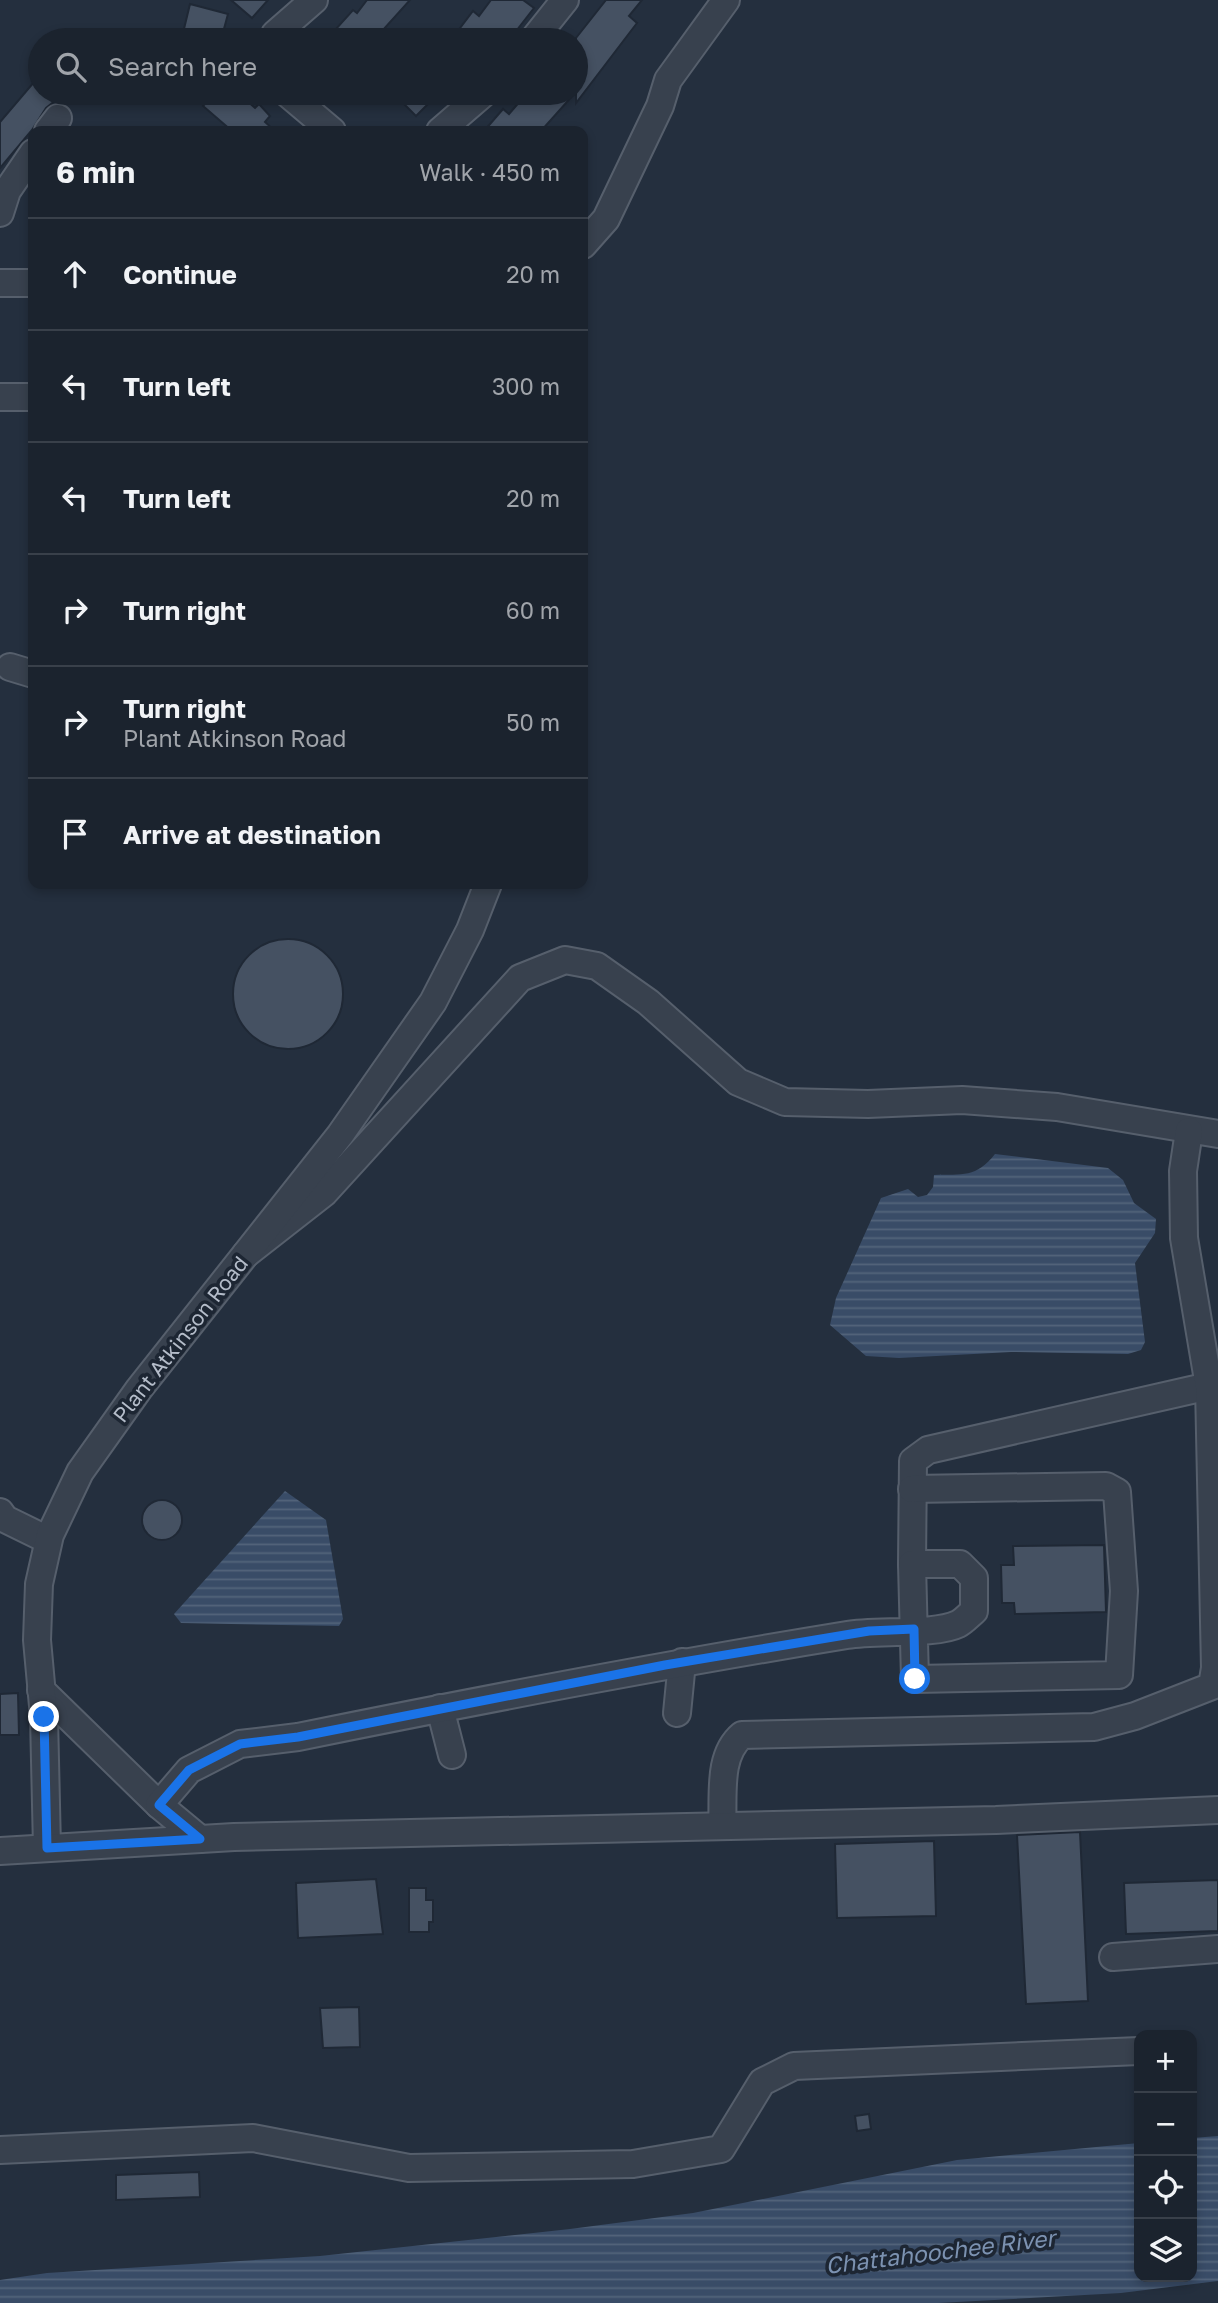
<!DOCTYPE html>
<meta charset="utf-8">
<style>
body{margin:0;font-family:"Golos Text",sans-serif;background:#242b36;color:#f1f3f6}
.controls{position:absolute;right:21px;bottom:21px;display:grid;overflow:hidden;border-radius:14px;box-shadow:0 4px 10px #0003}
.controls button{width:63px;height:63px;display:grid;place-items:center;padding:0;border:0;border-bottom:2px solid #39404a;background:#1b232e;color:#f1f3f6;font:35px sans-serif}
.stop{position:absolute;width:21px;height:21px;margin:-16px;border:5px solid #1a73e8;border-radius:50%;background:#fff}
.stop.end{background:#1a73e8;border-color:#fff;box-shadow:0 2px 7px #0008}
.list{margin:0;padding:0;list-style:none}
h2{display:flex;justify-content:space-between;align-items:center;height:91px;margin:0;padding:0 28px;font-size:30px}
h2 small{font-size:23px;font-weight:400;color:#a0a4aa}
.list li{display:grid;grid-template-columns:46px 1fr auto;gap:21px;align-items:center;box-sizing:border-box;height:112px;padding:0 28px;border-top:2px solid #39404a}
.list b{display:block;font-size:26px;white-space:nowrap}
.list p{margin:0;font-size:23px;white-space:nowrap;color:#a0a4aa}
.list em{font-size:23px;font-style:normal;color:#a0a4aa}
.icon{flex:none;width:38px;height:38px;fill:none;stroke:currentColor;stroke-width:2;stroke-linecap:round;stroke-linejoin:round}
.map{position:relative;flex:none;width:1218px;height:2303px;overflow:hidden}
.search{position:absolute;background:#1b232e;box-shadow:0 4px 10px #0003;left:28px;top:28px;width:560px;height:77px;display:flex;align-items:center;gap:18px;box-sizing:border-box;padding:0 24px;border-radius:38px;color:#a0a4aa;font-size:26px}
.panel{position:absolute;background:#1b232e;box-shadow:0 4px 10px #0003;left:28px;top:126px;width:560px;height:763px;border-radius:14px}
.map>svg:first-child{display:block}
</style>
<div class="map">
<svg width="1218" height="2303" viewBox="0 0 1218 2303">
<defs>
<pattern id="water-rules" width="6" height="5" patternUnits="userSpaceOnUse" patternTransform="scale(1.75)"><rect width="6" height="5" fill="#394c67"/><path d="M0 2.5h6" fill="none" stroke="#53647b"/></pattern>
</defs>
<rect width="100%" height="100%" fill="#242f3e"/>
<g fill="url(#water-rules)">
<path d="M995,1154L1108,1168L1123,1180L1134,1203L1156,1219L1155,1233L1135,1263L1145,1342L1141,1350L1128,1354L1011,1352L899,1358L866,1356L830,1325L836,1298L881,1198L908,1189L918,1197L927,1195L933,1187L934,1175C963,1174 976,1178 995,1154Z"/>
<polygon points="285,1491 326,1520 343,1619 339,1626 181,1623 174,1614"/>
<polygon points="1218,2136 1218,2281 1121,2293 938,2303 0,2303 0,2280 47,2273 320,2256 570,2229 693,2213 957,2160 1139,2143 1139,2277 1192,2277 1192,2138"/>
</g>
<g fill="#455162" stroke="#1f2835" stroke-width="2">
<polygon points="231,0 268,0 252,18"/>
<polygon points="367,0 410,0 374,40 326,40 353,10 357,13"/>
<polygon points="491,0 523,0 534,8 513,35 507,31 500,40 451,40 473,11 479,16"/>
<polygon points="606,0 642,0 629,16 637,23 576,103 576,38"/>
<polygon points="190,4 228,14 221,40 183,33"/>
<polygon points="40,75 40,93 65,93 46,108 32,130 0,168 0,122"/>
<polygon points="214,93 238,93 255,108 259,104 270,116 265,122 275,131 232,131 203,106"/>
<polygon points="393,93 439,93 416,116"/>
<polygon points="527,93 575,93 541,131 484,131 503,109 509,114"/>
<circle cx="288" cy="994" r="55"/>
<circle cx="162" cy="1520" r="20"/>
<polygon points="1104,1545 1106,1612 1015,1614 1014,1603 1002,1603 1001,1565 1014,1565 1013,1546"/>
<polygon points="18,1693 19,1735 0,1735 0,1694"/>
<polygon points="1080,1832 1088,2001 1026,2004 1017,1835"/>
<polygon points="934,1841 936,1916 837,1918 835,1844"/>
<polygon points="376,1879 383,1934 298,1938 296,1883"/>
<polygon points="1218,1880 1218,1931 1126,1934 1124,1883"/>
<polygon points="409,1888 426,1888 426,1900 433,1900 433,1922 429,1922 429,1932 409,1932"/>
<polygon points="359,2007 360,2047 323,2048 320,2008"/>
<polygon points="869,2114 871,2129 857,2131 855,2116"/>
<polygon points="199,2172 200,2197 116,2200 116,2175"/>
</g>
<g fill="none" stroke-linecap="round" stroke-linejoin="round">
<g stroke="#565f6c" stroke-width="30">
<g id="minor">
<polyline points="273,40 275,34 314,0"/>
<polyline points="533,40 565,0"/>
<polyline points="287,93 332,131"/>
<polyline points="48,131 58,118"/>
<polyline points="440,131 484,93"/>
<polyline points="0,213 7,191 33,153"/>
<polyline points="583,245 606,219 660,106 668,80 726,0"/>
<polyline points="0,283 33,283"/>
<polyline points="0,397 33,397"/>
<polyline points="10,667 33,674"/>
<polyline points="246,1254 324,1193 520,978 565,960 597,966 648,1002 738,1082 785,1102 868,1104 962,1100 1057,1107 1218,1134"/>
<polyline points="0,1512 5,1519 48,1540"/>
<polyline points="912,1564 913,1461 928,1450 1209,1386"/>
<polyline points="41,1690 159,1805 200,1839"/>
<polyline points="440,1708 452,1755"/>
<polyline points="677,1713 682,1662"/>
<path d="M159,1805L189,1770L240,1744L298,1737C480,1700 663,1665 847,1635C874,1630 936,1635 958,1624C964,1621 969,1615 974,1611V1578L960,1564H912L915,1679L1119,1675L1124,1591L1117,1492L1106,1486L912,1489"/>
<path d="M722,1826C724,1796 717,1756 742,1735L1094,1727L1135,1716L1212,1686L1215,1668L1209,1386L1184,1238L1183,1171L1189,1131"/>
<polyline points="47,1848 44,1717 37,1640 39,1584 50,1535 80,1472 139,1389 340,1135 433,1002 470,930 488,884"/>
<polyline points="0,1851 234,1837 996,1820 1218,1810"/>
<polyline points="1113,1957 1218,1949"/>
<polyline points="0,2150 253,2138 409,2168 633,2164 721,2149 762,2082 794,2066 1139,2051"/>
</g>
</g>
<use href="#minor" stroke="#38414e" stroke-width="26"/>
</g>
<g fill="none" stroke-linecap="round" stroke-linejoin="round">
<polyline stroke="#1a73e8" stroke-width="9" points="44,1717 47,1848 200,1839 159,1805 189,1770 240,1744 298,1737 665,1665 869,1631 914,1629 915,1679"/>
</g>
<g text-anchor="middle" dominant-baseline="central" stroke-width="7" stroke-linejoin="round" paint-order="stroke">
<g font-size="21" fill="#b4bcc9" stroke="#1d2633">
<text transform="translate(180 1339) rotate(-52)">Plant Atkinson Road</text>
</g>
<g font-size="23" font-style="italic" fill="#7c92b1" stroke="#1d2633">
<text transform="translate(940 2251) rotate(-7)">Chattahoochee River</text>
</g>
</g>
</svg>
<div class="controls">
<button>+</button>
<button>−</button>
<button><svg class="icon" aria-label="locate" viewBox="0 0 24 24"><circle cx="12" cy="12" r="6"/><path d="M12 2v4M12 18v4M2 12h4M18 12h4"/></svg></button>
<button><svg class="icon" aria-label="layers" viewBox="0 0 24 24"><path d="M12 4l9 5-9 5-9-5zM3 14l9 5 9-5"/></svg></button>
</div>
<div class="stop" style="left:915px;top:1679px"></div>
<div class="stop end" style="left:44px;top:1717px"></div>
<div class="search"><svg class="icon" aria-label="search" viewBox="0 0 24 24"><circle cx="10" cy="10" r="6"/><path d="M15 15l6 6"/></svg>Search here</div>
<section class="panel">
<h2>6 min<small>Walk · 450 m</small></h2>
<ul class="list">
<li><svg class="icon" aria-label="ahead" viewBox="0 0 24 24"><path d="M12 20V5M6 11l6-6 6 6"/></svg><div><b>Continue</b></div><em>20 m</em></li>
<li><svg class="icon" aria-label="left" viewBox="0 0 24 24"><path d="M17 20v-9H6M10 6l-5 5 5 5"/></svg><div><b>Turn left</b></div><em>300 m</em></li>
<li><svg class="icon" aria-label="left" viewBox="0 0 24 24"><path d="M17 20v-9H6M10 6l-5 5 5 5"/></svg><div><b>Turn left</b></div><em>20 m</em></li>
<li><svg class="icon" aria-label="right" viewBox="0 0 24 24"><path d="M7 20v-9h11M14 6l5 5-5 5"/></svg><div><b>Turn right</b></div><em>60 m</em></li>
<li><svg class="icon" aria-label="right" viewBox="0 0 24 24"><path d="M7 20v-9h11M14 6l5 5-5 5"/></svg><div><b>Turn right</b><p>Plant Atkinson Road</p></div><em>50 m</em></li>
<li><svg class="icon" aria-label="arrive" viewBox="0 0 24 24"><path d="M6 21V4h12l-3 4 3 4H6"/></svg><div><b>Arrive at destination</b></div></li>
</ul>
</section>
</div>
